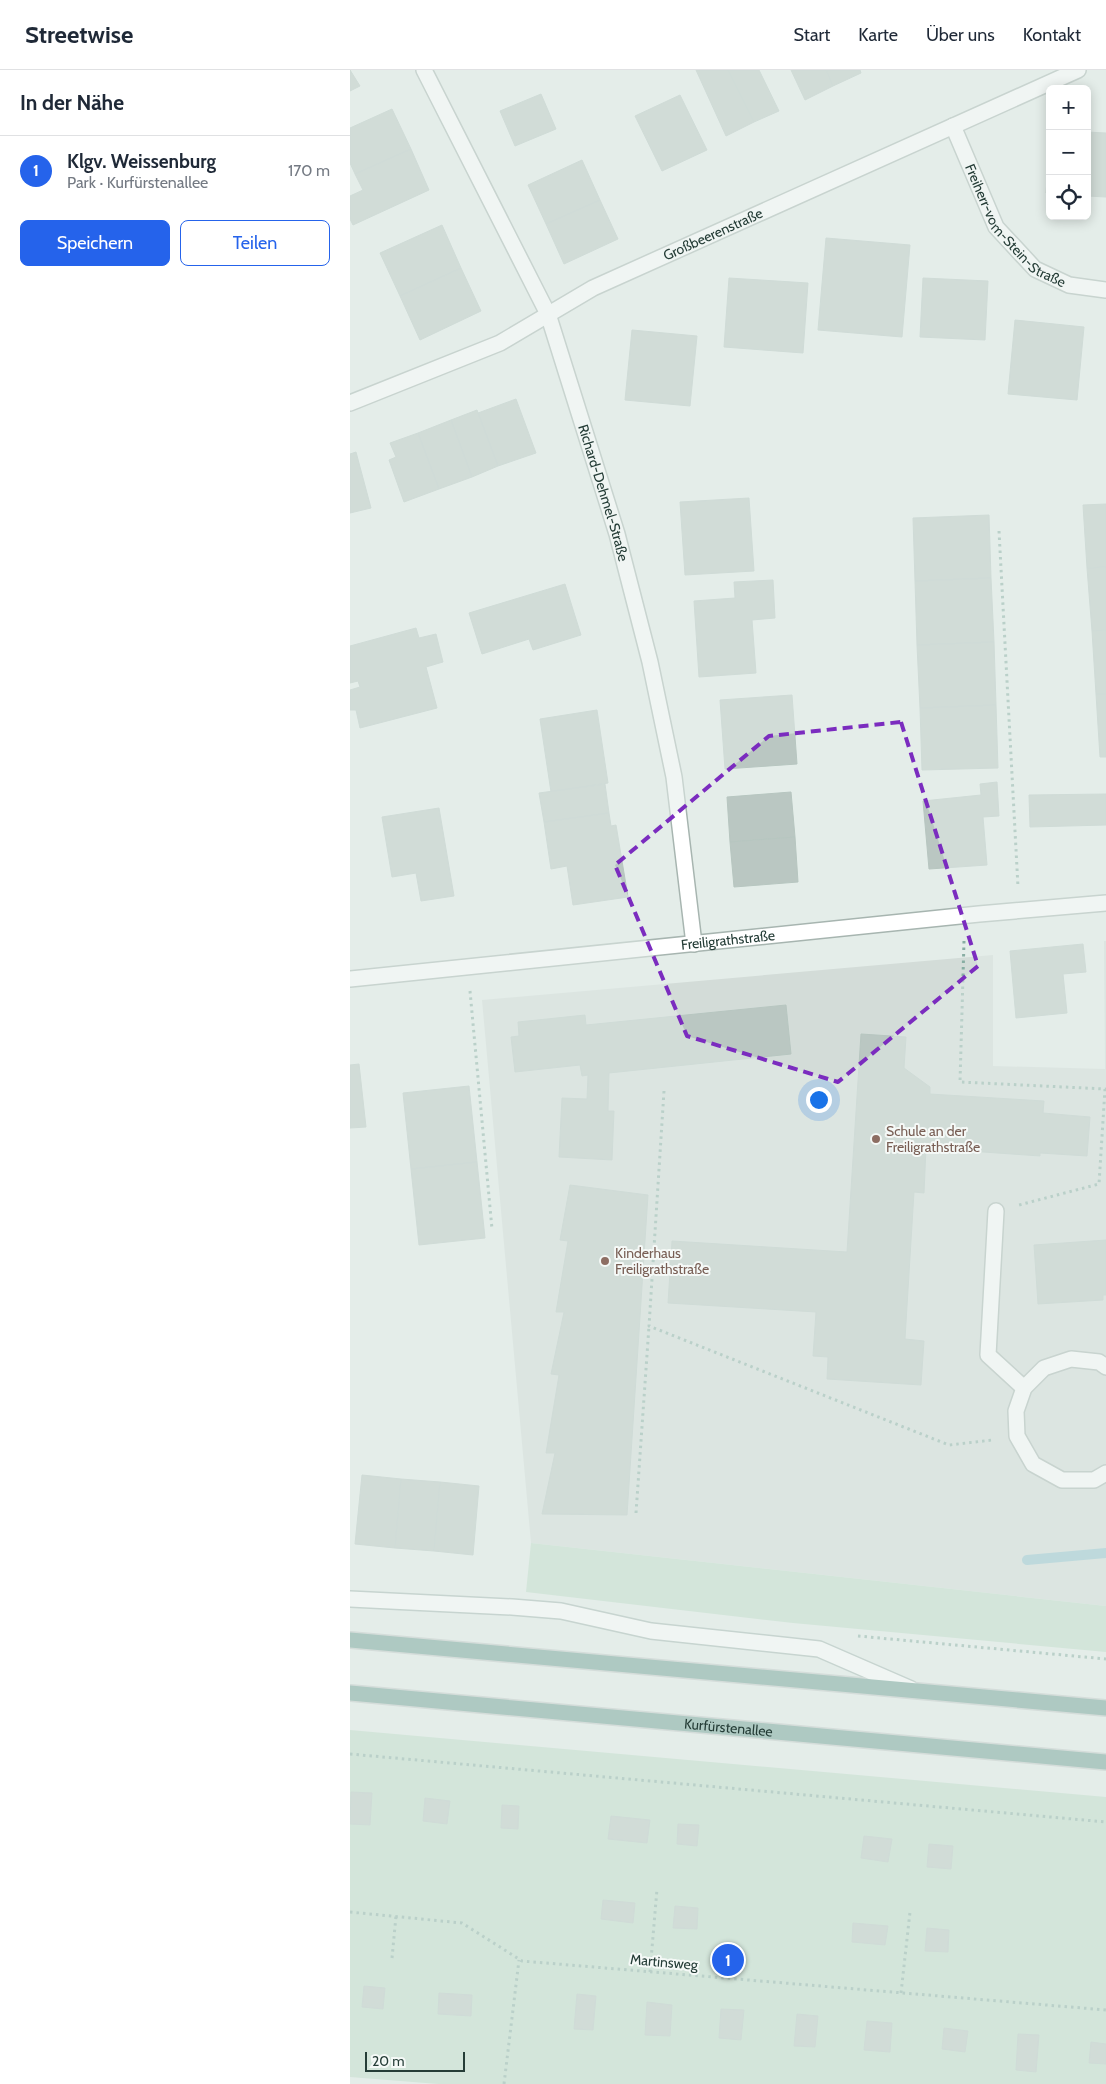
<!DOCTYPE html>
<html lang="de">
<meta charset="utf-8">
<style>
body{margin:0;font-family:Cabin,sans-serif;background:#f6f6f7;color:#1f2937}
.controls{position:absolute;right:15px;top:15px;display:grid;overflow:hidden;border-radius:8px;box-shadow:0 2px 12px #0003}
.controls button{width:45px;height:45px;display:grid;place-items:center;padding:0;border:0;border-bottom:1px solid #e0e1e3;background:#fff;color:#1f2937;font:25px sans-serif}
.scale{position:absolute;left:15px;bottom:12px;width:100px;box-sizing:border-box;padding-left:5px;border:2px solid #253d37;border-top:0;font-size:14px;line-height:18px;white-space:nowrap;color:#253d37;-webkit-text-stroke:4px #f5f9f7;paint-order:stroke}
.you{position:absolute;left:468px;top:1029px;width:18px;height:18px;margin:-12px;border:4px solid #fff;border-radius:50%;background:#1a73e8;box-shadow:0 0 0 8px #1a73e833}
.badge{display:grid;place-items:center;width:32px;height:32px;border-radius:50%;background:#2563eb;color:#fff;font-size:16px;font-weight:700}
.pin{position:absolute;translate:-50% -50%;border:2px solid #fff;box-shadow:0 1px 5px #0006}
.list{margin:0;padding:0;list-style:none}
h2{display:flex;justify-content:space-between;align-items:center;height:65px;margin:0;padding:0 20px;font-size:21px}
h2 small{font-size:16px;font-weight:400;color:#747a83}
.list li{display:grid;grid-template-columns:32px 1fr auto;gap:15px;align-items:center;box-sizing:border-box;height:70px;padding:0 20px;border-top:1px solid #e0e1e3}
.list b{display:block;font-size:19px;white-space:nowrap}
.list p{margin:0;font-size:16px;white-space:nowrap;color:#747a83}
.list em{font-size:16px;font-style:normal;color:#747a83}
.actions{display:flex;gap:10px;padding:15px 20px}
.actions a{flex:1;padding:11px 0;border:1px solid #2563eb;border-radius:8px;text-align:center;font-size:18px;color:#2563eb}
.actions .main{background:#2563eb;color:#fff}
.icon{flex:none;width:28px;height:28px;fill:none;stroke:currentColor;stroke-width:2;stroke-linecap:round;stroke-linejoin:round}
.map{position:relative;flex:none;width:756px;height:2014px;overflow:hidden}
header{display:flex;align-items:center;gap:30px;box-sizing:border-box;height:70px;padding:0 25px;background:#fff;border-bottom:1px solid #e0e1e3}
header strong{font-size:24px}
nav{display:flex;gap:28px;margin-inline-start:auto;font-size:18px}
main{display:flex}
aside{flex:1;background:#fff}
.map>svg:first-child{display:block}
</style>
<header>
<strong>Streetwise</strong>
<nav><a>Start</a><a>Karte</a><a>Über uns</a><a>Kontakt</a></nav>
</header>
<main>
<aside>
<h2>In der Nähe<small></small></h2>
<ul class="list">
<li><span class="badge">1</span><div><b>Klgv. Weissenburg</b><p>Park · Kurfürstenallee</p></div><em>170 m</em></li>
</ul>
<div class="actions"><a class="main">Speichern</a><a>Teilen</a></div>
</aside>
<div class="map">
<svg width="756" height="2014" viewBox="0 0 756 2014">
<rect width="100%" height="100%" fill="#e4ede9"/>
<polygon fill="#d3dcd8" points="754,871 756,871 756,1536 181,1473 132,930 643,885 643,996 755,999"/>
<g fill="#bfdcc8">
<polygon points="181,1473 756,1536 756,1582 443,1553 176,1522"/>
<polygon points="0,1660 756,1727 756,2014 88,2014 0,2007"/>
</g>
<g fill="none" stroke-linecap="round" stroke-linejoin="round">
<polyline stroke="#91c2cd" stroke-width="10" points="677,1490 756,1483"/>
</g>
<g fill="#bac7c2" stroke="#b7c6c0">
<polygon points="0,0 10,16 0,21"/>
<polygon points="346,0 378,0 404,52 376,66"/>
<polygon points="378,0 409,0 429,41 404,52"/>
<polygon points="441,0 476,0 483,16 455,30"/>
<polygon points="476,0 510,0 511,3 483,16"/>
<polygon points="191,24 206,59 165,76 150,41"/>
<polygon points="330,25 357,80 312,101 285,46"/>
<polygon points="42,39 61,79 5,104 0,93 0,58"/>
<polygon points="737,62 756,63 756,127 737,126"/>
<polygon points="700,74 700,123 696,123"/>
<polygon points="61,79 79,120 3,155 0,149 0,126 13,120 5,104"/>
<polygon points="232,90 250,130 196,154 178,115"/>
<polygon points="250,130 268,169 214,194 196,154"/>
<polygon points="92,155 111,198 50,226 30,183"/>
<polygon points="476,168 560,175 552,267 468,260"/>
<polygon points="111,198 131,241 70,270 50,226"/>
<polygon points="379,208 458,213 453,283 374,277"/>
<polygon points="573,208 638,211 635,270 570,267"/>
<polygon points="665,250 734,257 727,330 658,324"/>
<polygon points="282,260 347,266 340,336 275,330"/>
<polygon points="166,329 186,383 148,396 128,343"/>
<polygon points="127,340 148,396 122,407 101,350"/>
<polygon points="101,350 122,407 89,419 68,363"/>
<polygon points="68,363 89,419 54,432 39,390 46,387 40,373"/>
<polygon points="6,382 21,438 0,443 0,384"/>
<polygon points="399,428 404,501 335,505 330,432"/>
<polygon points="756,434 756,497 737,498 733,435"/>
<polygon points="639,445 641,508 565,511 563,448"/>
<polygon points="756,497 756,560 742,561 737,498"/>
<polygon points="641,508 644,572 567,575 565,511"/>
<polygon points="423,510 425,548 402,550 406,603 349,607 344,531 385,528 384,512"/>
<polygon points="215,514 231,565 183,580 179,569 132,584 119,543"/>
<polygon points="66,558 69,568 86,564 93,592 76,597 87,638 10,658 6,640 0,640 0,620 10,617 8,611 0,613 0,576"/>
<polygon points="756,560 756,624 746,624 742,561"/>
<polygon points="644,572 646,635 570,638 567,575"/>
<polygon points="746,624 756,624 756,687 750,687"/>
<polygon points="442,625 447,694 375,699 370,630"/>
<polygon points="646,635 648,698 572,700 570,638"/>
<polygon points="247,640 258,713 201,722 190,649"/>
<polygon points="647,712 649,746 633,747 637,795 579,799 573,731 631,725 630,714"/>
<polygon points="255,714 259,743 194,752 189,723"/>
<polygon points="441,722 445,767 380,772 377,727"/>
<polygon points="756,724 756,755 680,757 679,725"/>
<polygon points="89,738 104,826 71,831 66,803 42,807 32,747"/>
<polygon points="259,743 261,756 266,755 278,827 223,835 217,796 201,799 194,752"/>
<polygon points="445,767 448,812 384,817 380,772"/>
<polygon points="733,874 736,902 713,904 717,943 666,948 660,881"/>
<polygon points="436,935 441,984 259,1003 258,1041 264,1041 262,1090 209,1087 212,1028 237,1029 238,1005 232,1006 230,995 165,1002 161,967 169,966 168,952 235,945 236,955"/>
<polygon points="511,964 556,967 554,998 580,1017 580,1024 694,1031 693,1043 740,1047 737,1086 690,1083 690,1086 576,1078 574,1123 564,1122 555,1269 574,1271 571,1315 477,1309 478,1287 463,1286 466,1242 318,1233 322,1171 497,1182"/>
<polygon points="9,994 16,1057 0,1058 0,995"/>
<polygon points="119,1016 127,1092 61,1099 53,1023"/>
<polygon points="127,1092 135,1168 69,1175 61,1099"/>
<polygon points="220,1115 298,1125 277,1445 192,1444 205,1383 196,1383 209,1305 201,1304 214,1242 206,1242 218,1171 210,1170"/>
<polygon points="756,1170 756,1225 753,1225 753,1230 688,1234 684,1175"/>
<polygon points="12,1405 51,1409 45,1478 5,1474"/>
<polygon points="51,1409 90,1412 84,1481 45,1478"/>
<polygon points="90,1412 129,1416 123,1485 84,1481"/>
<polygon points="1,1722 22,1723 20,1755 0,1754"/>
<polygon points="75,1728 100,1731 97,1754 73,1751"/>
<polygon points="152,1735 169,1736 168,1759 151,1758"/>
<polygon points="261,1746 300,1750 297,1773 258,1769"/>
<polygon points="328,1754 349,1755 347,1776 327,1774"/>
<polygon points="514,1766 542,1769 538,1792 511,1788"/>
<polygon points="579,1774 603,1776 601,1799 577,1797"/>
<polygon points="253,1830 285,1833 283,1853 251,1849"/>
<polygon points="325,1836 348,1838 347,1859 323,1858"/>
<polygon points="503,1853 538,1856 535,1875 502,1872"/>
<polygon points="577,1858 599,1860 598,1882 575,1881"/>
<polygon points="14,1916 35,1918 33,1939 12,1937"/>
<polygon points="89,1923 122,1925 121,1946 88,1944"/>
<polygon points="227,1924 246,1926 243,1960 224,1959"/>
<polygon points="297,1932 322,1935 320,1966 295,1965"/>
<polygon points="371,1939 394,1940 391,1970 369,1968"/>
<polygon points="447,1944 468,1946 465,1977 444,1976"/>
<polygon points="517,1951 542,1953 540,1982 514,1980"/>
<polygon points="594,1958 618,1961 615,1982 592,1979"/>
<polygon points="668,1964 689,1965 686,2002 666,2000"/>
<polygon points="741,1972 756,1974 756,1994 739,1993"/>
</g>
<g fill="none" stroke-linecap="round" stroke-linejoin="round">
<g stroke="#a7b5b0" stroke-width="18">
<g id="service">
<polyline points="646,1141 638,1285 674,1318"/>
<polyline points="756,1297 749,1292 721,1289 694,1298 674,1318 666,1341 667,1366 683,1394 712,1410 744,1410 756,1403"/>
</g>
</g>
<g stroke="#a7b5b0" stroke-width="18">
<g id="minor">
<path id="s1" d="M74,0L198,244L267,464L300,592L324,707L344,874"/>
<path id="s2" d="M603,56L646,157L685,199L719,215L756,220"/>
<path id="s3" d="M0,333L150,273L243,218L728,0"/>
<path id="s4" d="M0,909L629,844L756,833"/>
</g>
</g>
<g stroke="#a4b7b1" stroke-width="18">
<polyline id="secondary" points="0,1529 162,1537 211,1541 301,1561 469,1579 561,1619"/>
</g>
<g stroke="#c2c9c7" stroke-width="18">
<g id="primary">
<polyline points="0,1570 756,1638"/>
<path id="s5" d="M0,1623L756,1692"/>
</g>
</g>
<g stroke="#88aea3" stroke-width="3" stroke-dasharray="2.5 4" stroke-linecap="butt">
<polyline points="649,461 668,817"/>
<polyline points="614,871 610,1012 755,1019 749,1114 669,1135"/>
<polyline points="120,921 142,1159"/>
<polyline points="314,1021 299,1256 599,1375 642,1370"/>
<polyline points="286,1443 299,1256"/>
<polyline points="508,1566 756,1589"/>
<polyline points="0,1684 756,1752"/>
<polyline points="0,1842 112,1853 172,1891 756,1940"/>
<polyline points="42,1888 46,1846"/>
<polyline points="300,1902 307,1819"/>
<polyline points="551,1923 560,1842"/>
<polyline points="154,2014 169,1890"/>
</g>
<use href="#service" stroke="#fff" stroke-width="15"/>
<use href="#minor" stroke="#fff" stroke-width="15"/>
<use href="#secondary" stroke="#fff" stroke-width="15"/>
<use href="#primary" stroke="#6d9e93" stroke-width="15"/>
</g>
<path d="M0 0H756V2014H0ZM551,652L628,896L488,1012L337,966L265,795L419,666Z" fill="#e4ede9" fill-opacity=".55" fill-rule="evenodd"/>
<path fill="none" stroke="#7b2cbf" stroke-width="4" stroke-dasharray="10 6" stroke-linejoin="round" d="M551,652L628,896L488,1012L337,966L265,795L419,666Z"/>
<g fill="#8d6e63" stroke="#f5f9f7" stroke-width="2">
<circle cx="526" cy="1069" r="5"/>
<circle cx="255" cy="1191" r="5"/>
</g>
<g text-anchor="middle" dominant-baseline="central" stroke-width="4" stroke-linejoin="round" paint-order="stroke">
<g font-size="14" fill="#253d37" stroke="#f5f9f7">
<text stroke="none"><textPath href="#s2" startOffset="121">Freiherr-vom-Stein-Straße</textPath></text>
<text stroke="none"><textPath href="#s3" startOffset="401">Großbeerenstraße</textPath></text>
<text stroke="none"><textPath href="#s1" startOffset="461">Richard-Dehmel-Straße</textPath></text>
<text stroke="none"><textPath href="#s4" startOffset="380">Freiligrathstraße</textPath></text>
<text stroke="none"><textPath href="#s5" startOffset="380">Kurfürstenallee</textPath></text>
<text transform="translate(314 1892) rotate(5)">Martinsweg</text>
</g>
<g font-size="14" fill="#785e54" stroke="#f5f9f7" text-anchor="start">
<text x="536" y="1061">Schule an der<tspan x="536" dy="16">Freiligrathstraße</tspan></text>
<text x="265" y="1183">Kinderhaus<tspan x="265" dy="16">Freiligrathstraße</tspan></text>
</g>
</g>
</svg>
<div class="controls">
<button>+</button>
<button>−</button>
<button><svg class="icon" aria-label="locate" viewBox="0 0 24 24"><circle cx="12" cy="12" r="6"/><path d="M12 2v4M12 18v4M2 12h4M18 12h4"/></svg></button>
</div>
<div class="scale">20 m</div>
<div class="you"></div>
<div class="pin badge" style="left:378px;top:1890px">1</div>
</div>
</main>
